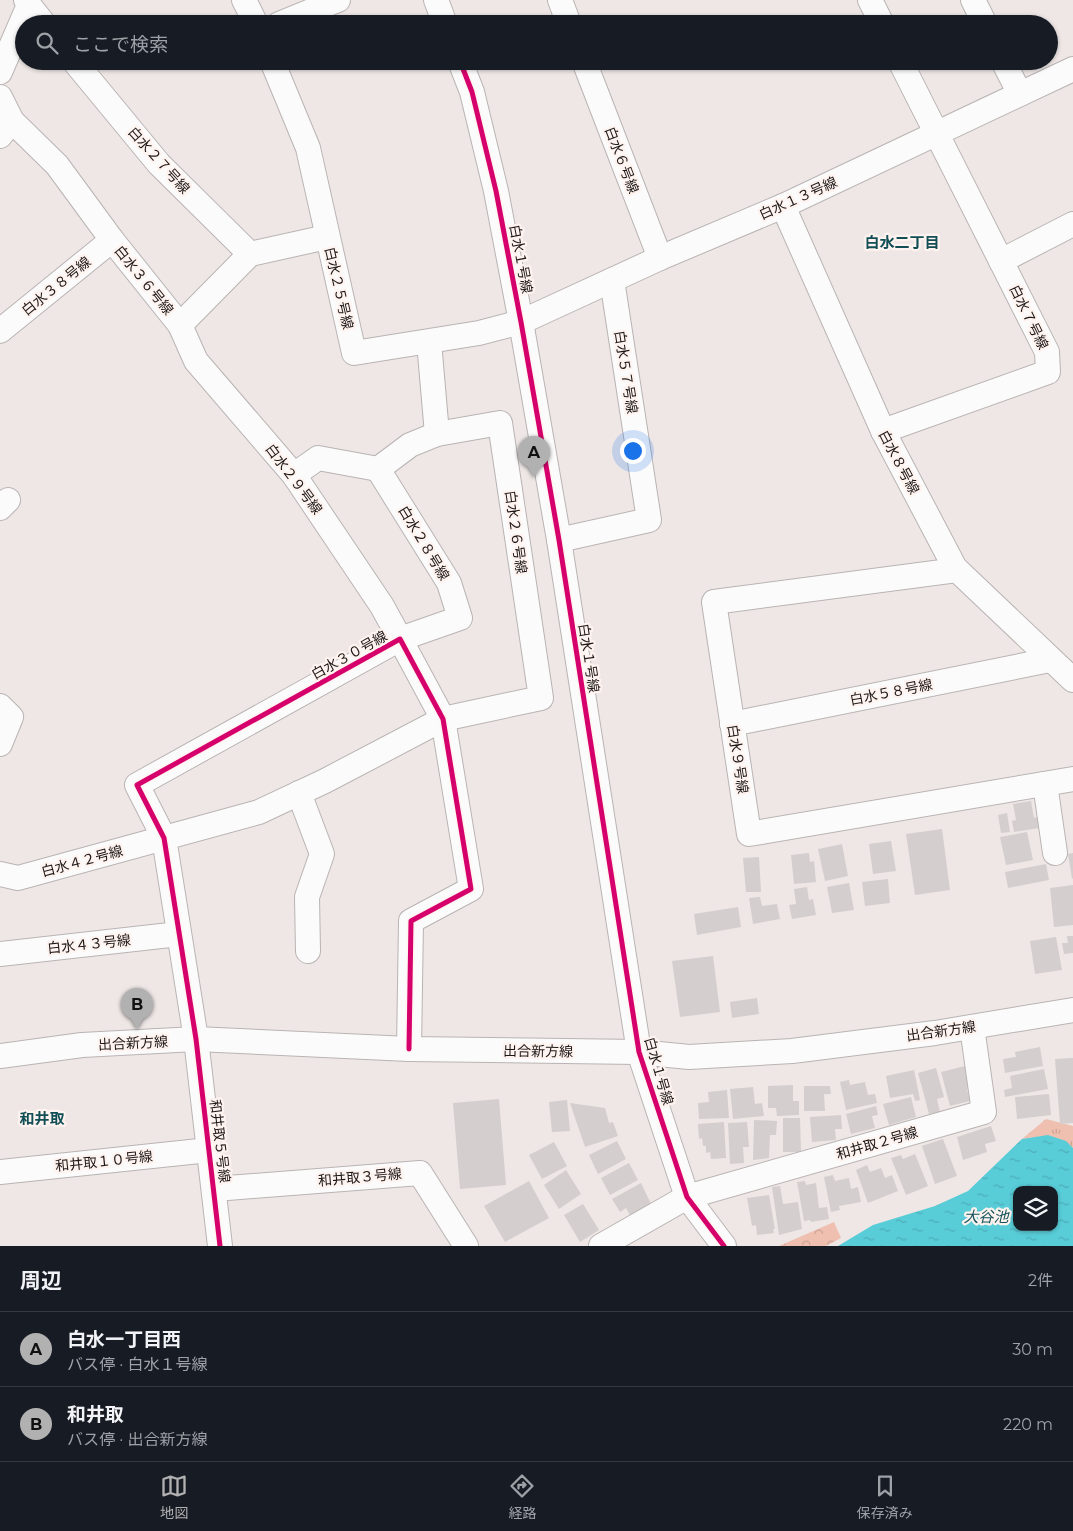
<!DOCTYPE html>
<html lang="ja">
<meta charset="utf-8">
<style>
body{margin:0;font-family:Montserrat,"Noto Sans JP",sans-serif;background:#20242c;color:#f1f3f6}
.controls{position:absolute;right:15px;bottom:15px;display:grid;overflow:hidden;border-radius:10px;box-shadow:0 1px 4px #0004}
.controls button{width:45px;height:45px;display:grid;place-items:center;padding:0;border:0;border-bottom:1px solid #363941;background:#171b24;color:#f1f3f6;font:25px sans-serif}
.you{position:absolute;left:632px;top:450px;width:18px;height:18px;margin:-12px;border:4px solid #fff;border-radius:50%;background:#1a73e8;box-shadow:0 0 0 8px #1a73e833}
.badge{display:grid;place-items:center;width:32px;height:32px;border-radius:50%;background:#b2b1b2;color:#111;font-size:16px;font-weight:700}
.pin{position:absolute;translate:-50% -41px;filter:drop-shadow(0 1px 2px #0008)}
.pin::after{content:'';position:absolute;top:26px;width:18px;height:15px;background:inherit;clip-path:polygon(0 0,100% 0,50% 100%)}
.list{margin:0;padding:0;list-style:none}
h2{display:flex;justify-content:space-between;align-items:center;height:65px;margin:0;padding:0 20px;font-size:21px}
h2 small{font-size:16px;font-weight:400;color:#9ea1a6}
.list li{display:grid;grid-template-columns:32px 1fr auto;gap:15px;align-items:center;box-sizing:border-box;height:75px;padding:0 20px;border-top:1px solid #363941}
.list b{display:block;font-size:19px;white-space:nowrap}
.list p{margin:0;font-size:16px;white-space:nowrap;color:#9ea1a6}
.list em{font-size:16px;font-style:normal;color:#9ea1a6}
.icon{flex:none;width:28px;height:28px;fill:none;stroke:currentColor;stroke-width:2;stroke-linecap:round;stroke-linejoin:round}
.map{position:relative;flex:none;width:1073px;height:1246px;overflow:hidden}
.search{position:absolute;background:#171b24;box-shadow:0 1px 4px #0004;left:15px;right:15px;top:15px;height:55px;display:flex;align-items:center;gap:12px;box-sizing:border-box;padding:0 18px;border-radius:28px;color:#9ea1a6;font-size:19px}
.sheet{height:215px;background:#171b24}
nav{display:flex;justify-content:space-around;align-items:center;box-sizing:border-box;height:70px;border-top:1px solid #363941;background:#171b24;font-size:14px;color:#9ea1a6}
nav a{display:grid;justify-items:center;gap:2px}
nav .on{color:#b2b1b2}
.map>svg:first-child{display:block}
</style>
<div class="map">
<svg width="1073" height="1246" viewBox="0 0 1073 1246">
<defs>
<pattern id="grass-tufts" width="24" height="20" patternUnits="userSpaceOnUse" patternTransform="scale(1.25)"><rect width="24" height="20" fill="#efbfaf"/><path d="M3 7l-1-3M5 7V3M7 7l1-3M15 17l-1-3M17 17v-4M19 17l1-3" fill="none" stroke="#cca396"/></pattern>
<pattern id="forest-crowns" width="20" height="18" patternUnits="userSpaceOnUse" patternTransform="scale(1.25)"><rect width="20" height="18" fill="#efbfaf"/><path d="M2 6a3 3 0 1 1 6 0M12 15a3 3 0 1 1 6 0" fill="none" stroke="#cca396"/></pattern>
<pattern id="water-ripples" width="26" height="14" patternUnits="userSpaceOnUse" patternTransform="scale(1.25)"><rect width="26" height="14" fill="#58ccd7"/><path d="M2 4q2-2 4 0t4 0M15 11q2-2 4 0t4 0" fill="none" stroke="#4caeb8"/></pattern>
</defs>
<rect width="100%" height="100%" fill="#eee7e6"/>
<path fill="url(#grass-tufts)" d="M1046,1119L1073,1126V1148C1057,1133 1042,1136 1022,1139Z"/>
<polygon fill="url(#forest-crowns)" points="834,1222 841,1238 826,1246 779,1246"/>
<path fill="url(#water-ripples)" fill-rule="evenodd" d="M1048,1135L1066,1141L1073,1148V1246H838L873,1225L935,1206L968,1191L1022,1139ZM1017,1190H1054V1227H1017Z"/>
<g fill="#d4cece">
<polygon points="1031,801 1034,818 1037,817 1039,828 1014,832 1012,821 1016,820 1013,804"/>
<polygon points="1007,813 1010,832 1001,833 998,815"/>
<polygon points="942,829 950,890 915,895 906,834"/>
<polygon points="1027,832 1033,860 1006,865 1000,837"/>
<polygon points="891,841 896,871 873,874 869,844"/>
<polygon points="842,844 848,876 825,881 818,849"/>
<polygon points="809,853 810,862 814,861 816,882 794,884 791,855"/>
<polygon points="1073,853 1073,878 1072,879 1068,854"/>
<polygon points="759,857 761,892 746,892 743,858"/>
<polygon points="1046,864 1049,880 1008,888 1005,872"/>
<polygon points="888,879 890,903 865,906 862,882"/>
<polygon points="849,883 854,910 832,913 827,887"/>
<polygon points="1073,885 1073,925 1054,927 1050,888"/>
<polygon points="807,887 809,900 813,899 816,915 792,919 789,905 796,904 794,889"/>
<polygon points="760,897 762,906 777,904 780,919 753,924 749,898"/>
<polygon points="738,907 741,927 697,935 694,914"/>
<polygon points="1067,936 1073,936 1073,953 1064,954 1062,943 1068,943"/>
<polygon points="1056,937 1062,970 1035,974 1030,941"/>
<polygon points="713,956 720,1012 680,1017 672,961"/>
<polygon points="757,998 759,1014 732,1018 730,1002"/>
<polygon points="1040,1047 1043,1066 1005,1073 1003,1059 1016,1057 1015,1052"/>
<polygon points="1073,1058 1073,1123 1060,1124 1055,1059"/>
<polygon points="969,1065 975,1087 967,1089 970,1101 950,1106 941,1072"/>
<polygon points="936,1068 944,1097 937,1099 940,1112 929,1114 918,1073"/>
<polygon points="1044,1069 1048,1089 1005,1097 1004,1090 1012,1088 1010,1076"/>
<polygon points="914,1070 920,1100 915,1101 913,1094 890,1098 886,1076"/>
<polygon points="849,1080 850,1085 865,1082 868,1095 875,1094 877,1103 846,1110 840,1082"/>
<polygon points="793,1085 793,1101 799,1101 799,1115 777,1116 776,1108 768,1108 768,1086"/>
<polygon points="804,1086 830,1086 831,1094 824,1094 825,1111 804,1111"/>
<polygon points="753,1087 755,1104 762,1103 764,1116 733,1119 730,1089"/>
<polygon points="727,1090 729,1118 699,1119 698,1103 709,1102 708,1092"/>
<polygon points="1049,1094 1051,1115 1017,1119 1015,1097"/>
<polygon points="911,1097 916,1117 889,1125 883,1104"/>
<polygon points="499,1099 506,1185 460,1189 453,1103"/>
<polygon points="567,1100 570,1131 552,1132 549,1102"/>
<polygon points="570,1103 605,1108 609,1123 613,1122 618,1136 585,1147"/>
<polygon points="876,1106 878,1115 872,1116 875,1128 851,1134 846,1114"/>
<polygon points="841,1115 842,1129 835,1129 836,1140 812,1142 810,1117"/>
<polygon points="783,1118 800,1118 801,1152 783,1152"/>
<polygon points="754,1120 777,1121 776,1135 770,1135 769,1158 753,1160"/>
<polygon points="724,1122 726,1158 711,1159 710,1152 706,1153 706,1146 703,1146 702,1138 699,1139 698,1124"/>
<polygon points="747,1122 749,1147 743,1147 744,1163 730,1164 728,1123"/>
<polygon points="991,1126 996,1141 985,1144 987,1152 963,1160 957,1137"/>
<polygon points="943,1139 957,1176 935,1184 922,1146"/>
<polygon points="617,1141 626,1159 598,1174 589,1155"/>
<polygon points="554,1142 567,1166 542,1179 529,1155"/>
<polygon points="915,1154 928,1186 906,1195 891,1158 901,1155 903,1159"/>
<polygon points="629,1163 638,1180 610,1195 601,1178"/>
<polygon points="867,1165 870,1172 881,1168 885,1178 892,1175 898,1191 868,1203 856,1170"/>
<polygon points="566,1170 581,1194 559,1209 544,1185"/>
<polygon points="833,1175 835,1181 849,1178 851,1189 858,1187 861,1202 839,1206 840,1210 831,1212 824,1177"/>
<polygon points="529,1181 549,1218 505,1242 484,1206"/>
<polygon points="805,1181 806,1185 816,1183 819,1208 827,1207 829,1219 811,1222 810,1220 804,1221 797,1182"/>
<polygon points="641,1183 652,1206 631,1217 626,1208 620,1212 612,1199"/>
<polygon points="780,1186 783,1204 798,1202 802,1229 779,1235 772,1187"/>
<polygon points="769,1195 775,1229 773,1229 774,1233 757,1235 756,1225 752,1226 747,1198"/>
<polygon points="583,1204 599,1230 580,1242 564,1215"/>
</g>
<g fill="none" stroke-linecap="round" stroke-linejoin="round">
<g stroke="#b9b4b3" stroke-width="26">
<g id="minor">
<polyline points="244,0 256,24"/>
<polyline points="436,0 445,24"/>
<polyline points="560,0 569,24"/>
<polyline points="870,0 882,24"/>
<polyline points="973,0 985,24"/>
<polyline points="29,5 44,24"/>
<polyline points="279,24 338,0"/>
<polyline points="74,61 159,164 250,254"/>
<polyline points="272,61 308,148 354,353 479,333 521,322 660,258 783,206 1073,69"/>
<polyline points="460,61 472,92 496,191 521,322 559,540 639,1052 687,1197 724,1246"/>
<polyline points="584,61 660,258"/>
<polyline points="1003,61 1020,94"/>
<polyline points="0,72 29,5 26,0"/>
<polyline points="0,97 12,121 0,136"/>
<polyline points="12,121 57,165 112,240 180,325 250,254 327,237"/>
<polyline points="783,206 883,431 955,568 1073,680"/>
<polyline points="1001,261 1073,224"/>
<polyline points="180,325 196,361 294,475 382,606 400,639 460,618 449,583 378,469"/>
<polyline points="0,331 112,240"/>
<polyline points="883,431 1048,372 1047,352 900,61"/>
<polyline points="294,475 318,458 378,469 410,445 437,434"/>
<polyline points="0,508 8,500"/>
<polyline points="559,540 649,520 612,280"/>
<polyline points="957,570 714,602 749,834 1073,779"/>
<polyline points="0,706 11,717 0,744"/>
<polyline points="732,724 1050,660"/>
<polyline points="1045,784 1055,853"/>
<polyline points="299,793 322,854 307,897 308,951"/>
<polyline points="0,874 18,878 259,812 325,781 443,719 541,698 500,423 437,434 429,342"/>
<polyline points="0,954 179,934"/>
<polyline points="0,1056 82,1045 196,1039 409,1049 639,1052 689,1057 792,1051 935,1033 1073,1010"/>
<polyline points="0,1172 209,1150"/>
<polyline points="215,1189 420,1173 466,1246"/>
<polyline points="220,1246 196,1039 164,838 137,785 400,639 443,719 471,889 411,921 409,1049"/>
<polyline points="601,1246 687,1197 984,1112 972,1027"/>
</g>
</g>
<use href="#minor" stroke="#fcfbfb" stroke-width="24"/>
<g stroke="#fef3ef" stroke-width="8">
<g id="cycleway">
<polyline points="460,61 472,92 496,191 521,322 559,540 639,1052 687,1197 724,1246"/>
<polyline points="220,1246 196,1039 164,838 137,785 400,639 443,719 471,889 411,921 409,1049"/>
</g>
</g>
<use href="#cycleway" stroke="#d6006c" stroke-width="5"/>
</g>
<g text-anchor="middle" dominant-baseline="central" stroke-width="4.5" stroke-linejoin="round" paint-order="stroke">
<g font-size="14" fill="#1c1817" stroke="#fef3ef">
<text transform="translate(159 160) rotate(48)">白水２７号線</text>
<text transform="translate(622 160) rotate(69)">白水６号線</text>
<text transform="translate(798 198) rotate(-24)">白水１３号線</text>
<text transform="translate(521 259) rotate(79)">白水１号線</text>
<text transform="translate(144 280) rotate(51)">白水３６号線</text>
<text transform="translate(56 286) rotate(-39)">白水３８号線</text>
<text transform="translate(339 288) rotate(77)">白水２５号線</text>
<text transform="translate(1029 317) rotate(64)">白水７号線</text>
<text transform="translate(626 372) rotate(81)">白水５７号線</text>
<text transform="translate(899 462) rotate(62)">白水８号線</text>
<text transform="translate(294 479) rotate(53)">白水２９号線</text>
<text transform="translate(516 532) rotate(82)">白水２６号線</text>
<text transform="translate(424 543) rotate(59)">白水２８号線</text>
<text transform="translate(349 655) rotate(-29)">白水３０号線</text>
<text transform="translate(589 658) rotate(81)">白水１号線</text>
<text transform="translate(891 692) rotate(-11)">白水５８号線</text>
<text transform="translate(738 759) rotate(81)">白水９号線</text>
<text transform="translate(82 861) rotate(-15)">白水４２号線</text>
<text transform="translate(89 944) rotate(-6)">白水４３号線</text>
<text transform="translate(941 1031) rotate(-8)">出合新方線</text>
<text transform="translate(133 1043) rotate(-3)">出合新方線</text>
<text transform="translate(538 1051) rotate(1)">出合新方線</text>
<text transform="translate(659 1071) rotate(74)">白水１号線</text>
<text transform="translate(220 1141) rotate(83)">和井取５号線</text>
<text transform="translate(877 1143) rotate(-16)">和井取２号線</text>
<text transform="translate(104 1161) rotate(-6)">和井取１０号線</text>
<text transform="translate(360 1177) rotate(-5)">和井取３号線</text>
</g>
<g font-size="15" font-weight="bold" fill="#114e55" stroke="#fef3ef">
<text x="902" y="242">白水二丁目</text>
<text x="42" y="1118">和井取</text>
</g>
<g font-size="15" font-style="italic" fill="#125158" stroke="#fef3ef">
<text x="986" y="1216">大谷池</text>
</g>
</g>
</svg>
<div class="controls">
<button><svg class="icon" aria-label="layers" viewBox="0 0 24 24"><path d="M12 4l9 5-9 5-9-5zM3 14l9 5 9-5"/></svg></button>
</div>
<div class="you"></div>
<div class="pin badge" style="left:534px;top:477px">A</div>
<div class="pin badge" style="left:137px;top:1029px">B</div>
<div class="search"><svg class="icon" aria-label="search" viewBox="0 0 24 24"><circle cx="10" cy="10" r="6"/><path d="M15 15l6 6"/></svg>ここで検索</div>
</div>
<section class="sheet">
<h2>周辺<small>2件</small></h2>
<ul class="list">
<li><span class="badge">A</span><div><b>白水一丁目西</b><p>バス停 · 白水１号線</p></div><em>30 m</em></li>
<li><span class="badge">B</span><div><b>和井取</b><p>バス停 · 出合新方線</p></div><em>220 m</em></li>
</ul>
</section>
<nav>
<a class="on"><svg class="icon" aria-label="map" viewBox="0 0 24 24"><path d="M3 6l6-2 6 2 6-2v14l-6 2-6-2-6 2zM9 4v14M15 6v14"/></svg>地図</a>
<a><svg class="icon" aria-label="directions" viewBox="0 0 24 24"><path d="M12 3l9 9-9 9-9-9zM9 14v-3h6M13 9l2 2-2 2"/></svg>経路</a>
<a><svg class="icon" aria-label="saved" viewBox="0 0 24 24"><path d="M7 4h10v16l-5-4-5 4z"/></svg>保存済み</a>
</nav>
